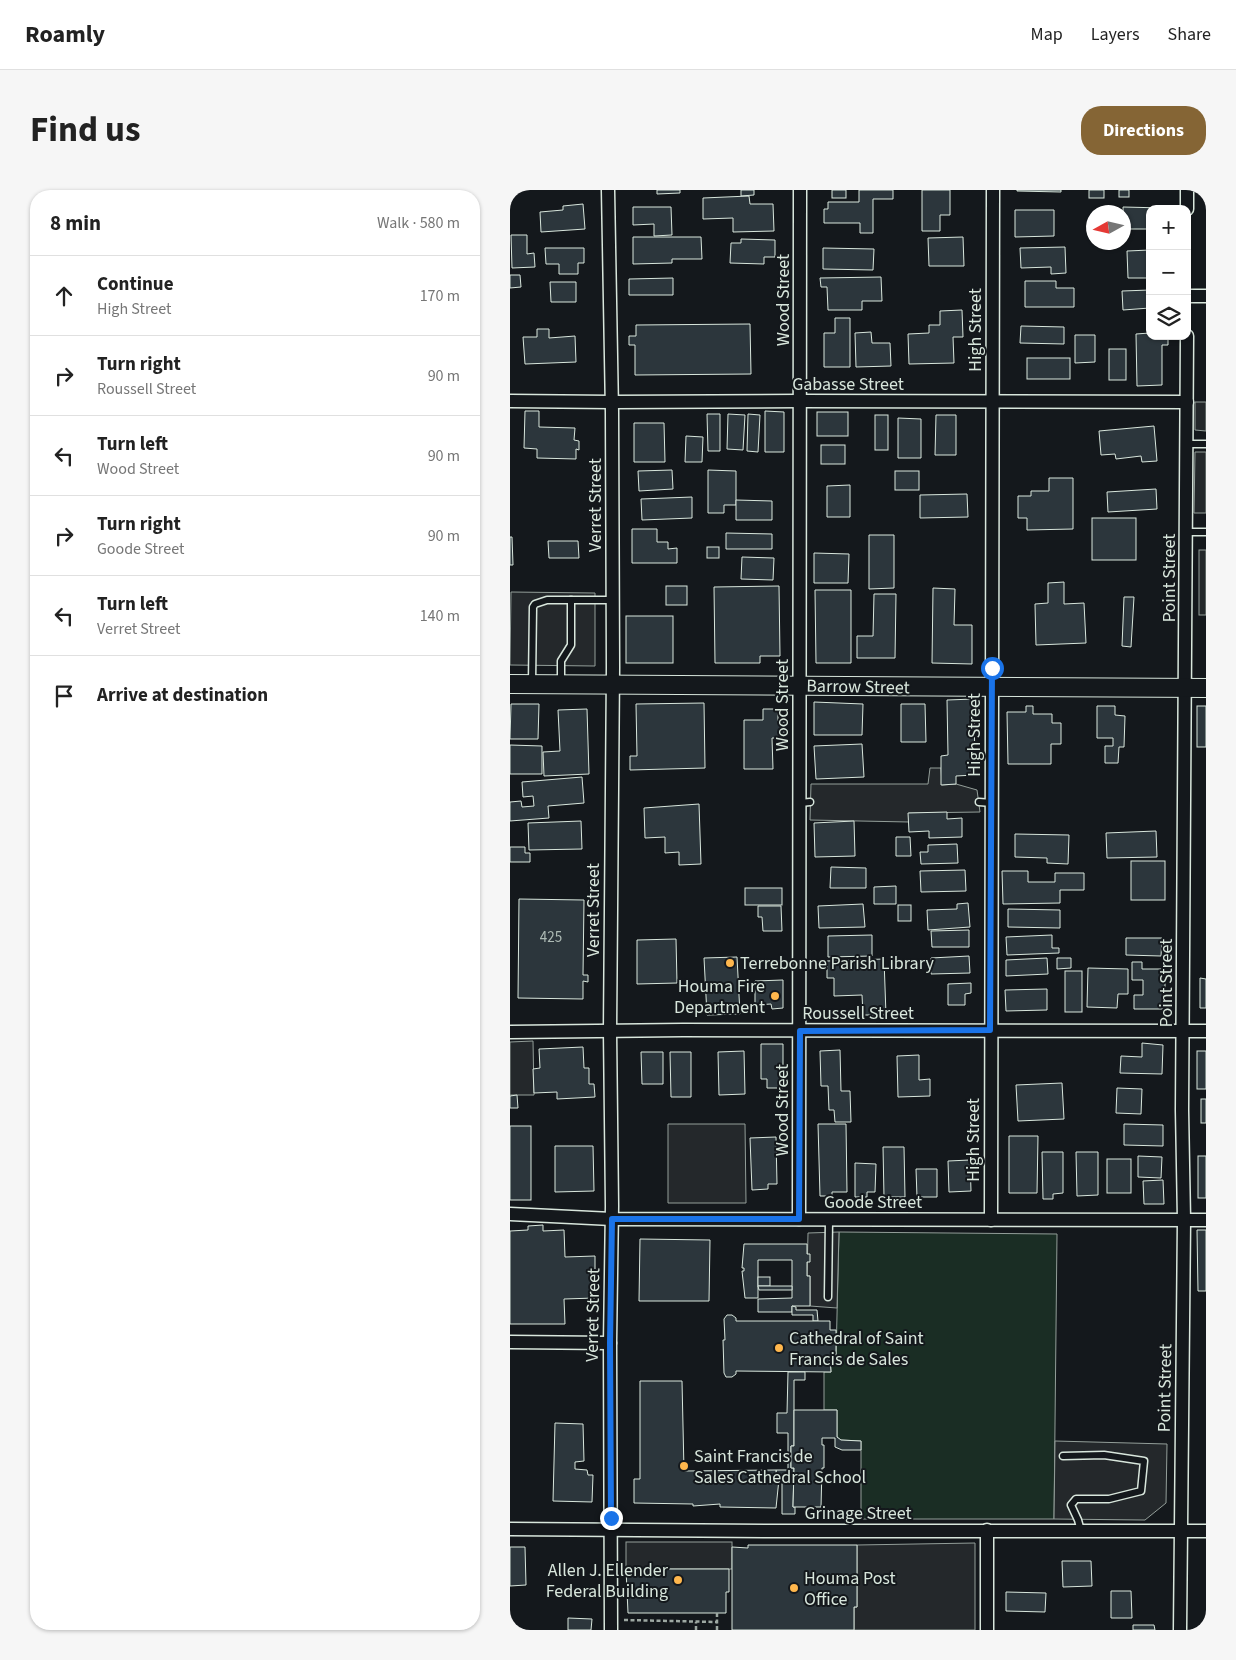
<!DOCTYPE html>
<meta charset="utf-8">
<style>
body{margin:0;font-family:"Source Sans 3",sans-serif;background:#f6f6f6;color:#222}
.controls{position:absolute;right:15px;top:15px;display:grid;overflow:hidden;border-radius:10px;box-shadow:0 1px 4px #0004}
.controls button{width:45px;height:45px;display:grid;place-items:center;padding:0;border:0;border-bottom:1px solid #e0e0e0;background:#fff;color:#222;font:25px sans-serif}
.compass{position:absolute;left:576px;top:15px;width:45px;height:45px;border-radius:50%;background:#fff;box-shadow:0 1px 4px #0004;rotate:262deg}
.stop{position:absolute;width:15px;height:15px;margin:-11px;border:4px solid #1a73e8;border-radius:50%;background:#fff}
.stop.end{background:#1a73e8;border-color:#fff;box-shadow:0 1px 5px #0008}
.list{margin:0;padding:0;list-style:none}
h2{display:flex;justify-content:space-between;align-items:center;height:65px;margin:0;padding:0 20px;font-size:21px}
h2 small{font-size:16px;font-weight:400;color:#767676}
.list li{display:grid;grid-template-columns:32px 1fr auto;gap:15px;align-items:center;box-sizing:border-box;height:80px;padding:0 20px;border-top:1px solid #e0e0e0}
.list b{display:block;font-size:19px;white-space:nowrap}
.list p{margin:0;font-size:16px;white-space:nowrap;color:#767676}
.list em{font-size:16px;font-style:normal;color:#767676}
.icon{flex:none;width:28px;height:28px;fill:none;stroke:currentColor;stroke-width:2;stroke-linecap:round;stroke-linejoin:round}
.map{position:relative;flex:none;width:696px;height:1440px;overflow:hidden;border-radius:20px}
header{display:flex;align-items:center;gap:30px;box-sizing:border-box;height:70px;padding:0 25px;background:#fff;border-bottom:1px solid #e0e0e0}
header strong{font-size:24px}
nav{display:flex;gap:28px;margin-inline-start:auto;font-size:18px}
.intro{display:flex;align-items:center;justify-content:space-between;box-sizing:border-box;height:120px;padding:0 30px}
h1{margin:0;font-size:35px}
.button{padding:12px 22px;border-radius:20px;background:#856535;color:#fff;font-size:18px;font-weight:700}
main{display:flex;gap:30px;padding:0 30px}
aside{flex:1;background:#fff;border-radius:20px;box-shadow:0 1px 4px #0004}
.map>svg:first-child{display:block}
</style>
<header>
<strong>Roamly</strong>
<nav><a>Map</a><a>Layers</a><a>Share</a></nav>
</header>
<div class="intro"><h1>Find us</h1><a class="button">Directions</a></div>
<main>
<aside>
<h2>8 min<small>Walk · 580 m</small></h2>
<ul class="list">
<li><svg class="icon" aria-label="ahead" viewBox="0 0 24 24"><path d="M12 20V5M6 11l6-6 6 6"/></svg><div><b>Continue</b><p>High Street</p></div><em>170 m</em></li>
<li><svg class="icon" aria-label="right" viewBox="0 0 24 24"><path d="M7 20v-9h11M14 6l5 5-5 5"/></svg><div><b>Turn right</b><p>Roussell Street</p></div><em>90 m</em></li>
<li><svg class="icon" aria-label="left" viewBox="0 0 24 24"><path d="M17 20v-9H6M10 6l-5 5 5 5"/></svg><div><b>Turn left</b><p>Wood Street</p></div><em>90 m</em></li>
<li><svg class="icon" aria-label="right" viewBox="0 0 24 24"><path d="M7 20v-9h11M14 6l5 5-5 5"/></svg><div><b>Turn right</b><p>Goode Street</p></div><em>90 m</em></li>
<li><svg class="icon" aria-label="left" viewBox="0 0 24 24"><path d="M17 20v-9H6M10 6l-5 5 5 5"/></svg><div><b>Turn left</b><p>Verret Street</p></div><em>140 m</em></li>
<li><svg class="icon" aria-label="arrive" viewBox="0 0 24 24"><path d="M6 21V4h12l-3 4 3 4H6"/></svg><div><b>Arrive at destination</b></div></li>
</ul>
</aside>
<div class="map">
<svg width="696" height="1440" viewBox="0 0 696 1440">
<rect width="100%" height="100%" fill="#14181c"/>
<polygon fill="#1a2d24" stroke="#939e99" points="329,1042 547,1044 544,1329 351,1329 351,1251 331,1250 327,1247 327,1220 314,1220 314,1182 321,1182 320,1167 326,1167"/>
<g fill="#24282b" stroke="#939e99">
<polygon points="685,212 696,212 696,241 685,240"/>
<polygon points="685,262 696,262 696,323 684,323"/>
<rect x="689" y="360" width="7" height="65"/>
<polygon points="1,402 85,403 85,476 0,475"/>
<polygon points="420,578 431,578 432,595 446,594 467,600 470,622 399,623 399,632 300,630 301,594 418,594"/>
<polygon points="23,851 24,905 0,905 0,852"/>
<polygon points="158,934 235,934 236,1013 158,1013"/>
<polygon points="329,1042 327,1118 300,1116 300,1086 297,1086 298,1043"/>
<polygon points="545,1251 657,1254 656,1313 635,1330 544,1329"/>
<rect x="116" y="1352" width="106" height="27"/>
<polygon points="465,1353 465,1440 344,1440 344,1417 347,1417 347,1355"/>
</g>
<g fill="#2c363c" stroke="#d8e6dc">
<polygon points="147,0 170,0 170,3 147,4"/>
<polygon points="231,0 244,0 244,5 231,6"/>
<rect x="322" y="0" width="14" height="8"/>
<polygon points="349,0 383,0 383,9 363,9 363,43 350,43 350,33 314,33 314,19 318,19 318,12 349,12"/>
<polygon points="412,0 440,0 440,25 430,25 430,41 412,41"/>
<polygon points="507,0 551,0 551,2 507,1"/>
<rect x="579" y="0" width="15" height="8"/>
<rect x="609" y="0" width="10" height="7"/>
<polygon points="239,6 240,14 263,14 264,41 223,42 223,28 193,29 193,8"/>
<polygon points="73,14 75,39 31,42 30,22 53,20 53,16"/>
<polygon points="123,17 161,17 162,45 144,46 144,34 123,35"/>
<polygon points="613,17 654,18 654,19 640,19 640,39 614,39"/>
<polygon points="505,20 544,20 544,46 505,47"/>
<polygon points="1,45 17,45 17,64 24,63 25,77 2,78"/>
<polygon points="123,47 191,47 192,69 162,69 162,73 123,74"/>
<polygon points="453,47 454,76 419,76 418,48"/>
<polygon points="231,49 265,50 265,67 254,67 254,74 220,73 221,53 231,53"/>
<polygon points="555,57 556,83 541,84 541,77 511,78 510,58"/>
<polygon points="35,58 74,58 74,73 68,73 68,84 49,84 49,74 36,74"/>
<polygon points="313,58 364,59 363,80 313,79"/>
<polygon points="640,60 640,88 618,88 617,61"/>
<polygon points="0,85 10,85 11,97 0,98"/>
<polygon points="371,87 372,111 352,111 352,120 318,120 317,97 311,97 310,88"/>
<polygon points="163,88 163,105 119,105 119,89"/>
<polygon points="515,91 546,91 546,98 564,98 564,117 515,117"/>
<polygon points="40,92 66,92 66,112 41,112"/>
<polygon points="640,100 640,118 613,120 612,101"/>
<polygon points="452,120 453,147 443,147 444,173 399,174 398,144 419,143 419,135 430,135 430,121"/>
<polygon points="325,128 340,128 340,177 314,177 314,143 325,143"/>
<polygon points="240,134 241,184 125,185 125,155 119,155 119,146 126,146 126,135"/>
<polygon points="511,136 554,137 554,154 510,153"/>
<polygon points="27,139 39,139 39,148 65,146 66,172 15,174 13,147 27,147"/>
<polygon points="361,142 362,153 380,153 381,176 346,177 345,143"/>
<polygon points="640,143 640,146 658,146 658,155 652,155 652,195 627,196 626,144"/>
<polygon points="565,145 585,145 585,172 565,173"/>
<rect x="599" y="159" width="17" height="31"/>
<rect x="517" y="168" width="43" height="21"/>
<polygon points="15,221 29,221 29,237 65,238 64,250 69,251 69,260 66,259 66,269 27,268 27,259 14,258"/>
<polygon points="255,221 274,222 274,262 255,262"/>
<rect x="307" y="222" width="31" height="24"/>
<polygon points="197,224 210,224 210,261 198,261"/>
<polygon points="218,224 235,225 233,260 217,259"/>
<polygon points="238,224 250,225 248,262 237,261"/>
<rect x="365" y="225" width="13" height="35"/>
<polygon points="426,225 446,225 446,265 425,265"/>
<polygon points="388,228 411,229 411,268 388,268"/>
<polygon points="124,233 154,233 155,272 124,272"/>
<polygon points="644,236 647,271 632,272 631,266 606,269 605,264 591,265 589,241"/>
<polygon points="176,246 193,247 192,272 175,272"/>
<rect x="311" y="255" width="24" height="19"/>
<polygon points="162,280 163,299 129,301 128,281"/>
<polygon points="198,280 226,281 226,315 214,315 214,323 198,323"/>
<rect x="385" y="281" width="24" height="19"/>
<polygon points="539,288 563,288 563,339 517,340 517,328 508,328 508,306 521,306 521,301 539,301"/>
<polygon points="340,295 340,327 317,327 317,296"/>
<polygon points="646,299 647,319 598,322 597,302"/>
<polygon points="457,304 458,327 410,328 410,305"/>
<polygon points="182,307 182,328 132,330 131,309"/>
<polygon points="226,310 262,311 262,330 226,330"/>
<rect x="582" y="328" width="44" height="42"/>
<polygon points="122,339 147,339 147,352 158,352 158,359 167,358 167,373 122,373"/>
<polygon points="216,343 262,344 262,359 216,359"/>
<polygon points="359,345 384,345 384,398 359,399"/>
<polygon points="0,347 2,347 3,375 0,375"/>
<polygon points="38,351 68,351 69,368 39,368"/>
<rect x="197" y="357" width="12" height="11"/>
<polygon points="304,363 339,364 338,393 304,393"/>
<polygon points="232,367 264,368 263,390 231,389"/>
<polygon points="554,392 554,414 574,413 576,453 526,455 525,414 538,413 538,393"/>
<rect x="156" y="396" width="21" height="19"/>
<polygon points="269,396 270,466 250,466 250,473 205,473 204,397"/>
<polygon points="423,398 445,399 444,435 462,435 462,474 422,473"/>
<polygon points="305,400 341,400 341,473 306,473"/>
<polygon points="364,404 386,404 385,468 347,468 347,446 363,446"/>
<polygon points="614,407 624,407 621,457 612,456"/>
<rect x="116" y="426" width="47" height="47"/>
<polygon points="464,509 465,585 446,586 446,594 431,595 431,566 438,565 437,510"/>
<polygon points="304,512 353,514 352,545 304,545"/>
<polygon points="194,513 195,578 120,580 120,566 127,566 126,514"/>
<polygon points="1,514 29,514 28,549 0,549"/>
<polygon points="391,514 415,514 416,552 391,552"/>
<polygon points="516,516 523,516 523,524 542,524 542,533 551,533 551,554 541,554 541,574 498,574 497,522 516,522"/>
<polygon points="587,516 605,516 605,525 615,526 614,557 609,557 608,573 595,573 595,556 603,556 603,548 587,548"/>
<rect x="687" y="516" width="9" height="41"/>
<polygon points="77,519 79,584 34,586 33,562 50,561 48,520"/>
<polygon points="253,519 268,519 268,531 274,531 274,548 262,548 263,579 234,579 234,530 253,530"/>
<polygon points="352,554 354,587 306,589 304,556"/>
<polygon points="0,555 32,556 32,584 0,584"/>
<polygon points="72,587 74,613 38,616 39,628 0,631 0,612 11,611 12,617 24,616 23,606 13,607 12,592"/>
<polygon points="189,614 191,674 169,675 169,662 155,663 155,647 135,648 134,618"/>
<polygon points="437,622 437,629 452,628 452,647 419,648 419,641 399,642 398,623"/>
<polygon points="71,631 72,659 19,660 18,633"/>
<polygon points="344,631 345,666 305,667 304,633"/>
<polygon points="646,641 647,667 597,668 596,643"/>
<polygon points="505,644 559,645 558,674 537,673 537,668 505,667"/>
<polygon points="386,647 400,647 401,666 386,666"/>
<polygon points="447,654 448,673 411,674 410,662 418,662 418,655"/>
<polygon points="0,657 15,657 15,663 20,663 20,672 0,672"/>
<rect x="621" y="671" width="34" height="39"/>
<polygon points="321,677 356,678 356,698 320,698"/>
<polygon points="455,680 456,701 411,702 410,681"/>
<polygon points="492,681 518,681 518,692 545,692 545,683 574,683 574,700 550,700 550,713 493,714"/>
<polygon points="386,696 386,714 364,714 364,697"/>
<rect x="235" y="698" width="37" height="17"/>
<polygon points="9,709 74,710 73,785 78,785 78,792 73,791 73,809 8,808"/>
<polygon points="458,713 460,737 418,740 417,720 447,719 447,714"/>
<polygon points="353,714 355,737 309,738 308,716"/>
<rect x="388" y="715" width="13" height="16"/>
<polygon points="248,716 271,716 272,741 253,741 252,727 248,727"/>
<polygon points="498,719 550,720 550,738 498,737"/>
<polygon points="459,740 459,757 422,757 421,741"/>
<polygon points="362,745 362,766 318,767 318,746"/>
<polygon points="542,745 542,758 549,758 549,763 497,765 496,747"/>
<polygon points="616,748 652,748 651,766 616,765"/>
<polygon points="166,749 167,793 127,794 127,750"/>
<polygon points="459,766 460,783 421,784 421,768"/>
<polygon points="227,767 230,824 197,825 194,768"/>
<polygon points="537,768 538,784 496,786 496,770"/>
<polygon points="547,768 561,768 561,778 547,779"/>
<polygon points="374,769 376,825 353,825 352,805 324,806 324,788 317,788 317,771"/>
<polygon points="622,772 632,772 632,779 655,779 655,819 624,819 624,805 633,805 633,790 622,790"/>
<polygon points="578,778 618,779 618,804 608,804 607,818 577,817"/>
<rect x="555" y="781" width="17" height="41"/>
<polygon points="690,788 696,789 696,818 690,818"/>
<polygon points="273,790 273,818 262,819 261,814 245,815 245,791"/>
<polygon points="461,793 461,803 455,804 455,815 438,815 438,794"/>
<polygon points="537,799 537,820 496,821 495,800"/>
<polygon points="632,853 653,855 652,884 610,883 611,866 632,867"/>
<polygon points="251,854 273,854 273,898 257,898 257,889 251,889"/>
<polygon points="73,857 74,878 79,878 79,894 84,894 85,907 47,909 47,902 24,903 23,879 30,878 29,859"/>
<polygon points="330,860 331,901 340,901 341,932 325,932 324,920 319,920 318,896 311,896 310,861"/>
<polygon points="234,861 235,904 209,905 208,862"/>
<rect x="687" y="861" width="9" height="38"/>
<polygon points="131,862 153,862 153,894 132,894"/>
<polygon points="160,862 181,862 181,907 161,907"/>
<polygon points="409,865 409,890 420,889 420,906 388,907 387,866"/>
<polygon points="552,893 554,929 508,931 506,895"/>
<polygon points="607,898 632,899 631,924 606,923"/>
<polygon points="7,905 8,918 0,918 0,906"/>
<rect x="691" y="909" width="5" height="24"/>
<polygon points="308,934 336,934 337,1002 322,1002 322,1006 310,1006"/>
<polygon points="614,934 653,935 653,956 614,955"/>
<rect x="0" y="936" width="21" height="74"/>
<polygon points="499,946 528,946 527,1003 499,1003"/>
<polygon points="266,947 267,994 258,994 258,999 242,1000 240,948"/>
<polygon points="45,956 83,956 84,1001 45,1002"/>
<polygon points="373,957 394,957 395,1007 374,1007"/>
<polygon points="532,962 553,962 553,1003 543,1004 543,1009 533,1009"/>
<polygon points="566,962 588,962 588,1005 567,1006"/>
<polygon points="628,966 652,967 651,988 628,987"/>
<rect x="688" y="966" width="8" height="42"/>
<rect x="597" y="969" width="24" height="34"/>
<polygon points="460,970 461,1001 439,1002 438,971"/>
<polygon points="345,973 366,974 365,1002 357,1002 357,1007 345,1007"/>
<polygon points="406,979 427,979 427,1007 407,1007"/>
<polygon points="653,990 654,1014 634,1014 633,991"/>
<polygon points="33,1035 33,1041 54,1040 55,1067 85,1066 85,1108 54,1109 55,1134 0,1134 0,1041 18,1040 18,1036"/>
<polygon points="687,1040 696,1040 696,1101 688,1101"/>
<polygon points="130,1049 200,1050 199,1111 129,1111"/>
<polygon points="234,1054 297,1054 297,1064 300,1064 300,1072 297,1072 297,1086 300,1086 300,1116 282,1116 282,1122 248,1122 248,1109 282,1108 282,1070 248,1070 248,1108 235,1108 232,1081 234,1081 234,1078 232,1078"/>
<rect x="248" y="1087" width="12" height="9"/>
<polygon points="248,1096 282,1096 282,1100 249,1100"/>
<polygon points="282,1116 286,1117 286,1120 307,1120 308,1131 303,1131 303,1125 282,1125"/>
<polygon points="217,1125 222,1125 226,1128 226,1131 320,1131 320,1140 326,1140 326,1167 320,1167 321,1182 226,1181 226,1184 222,1187 216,1187 214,1183 213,1150 215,1150 214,1129"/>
<polygon points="278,1182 295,1182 295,1190 284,1190 284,1256 281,1256 281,1278 284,1278 283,1317 285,1317 285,1324 272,1324 272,1291 266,1289 266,1280 278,1280 278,1243 267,1243 267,1223 277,1223"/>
<polygon points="130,1191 172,1191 174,1281 266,1280 266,1289 269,1289 266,1318 210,1317 210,1314 183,1316 183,1314 124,1313 124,1289 130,1289"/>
<polygon points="284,1220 327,1220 327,1247 331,1250 351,1251 351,1260 332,1260 325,1257 325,1248 312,1248 312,1255 314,1255 314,1278 312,1278 311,1317 283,1317 284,1278 281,1278 281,1256 284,1256"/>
<polygon points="45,1233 73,1234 74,1271 65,1272 65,1279 77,1280 78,1285 83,1285 82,1312 43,1311"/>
<polygon points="238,1355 347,1355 347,1417 344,1417 344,1440 222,1440 222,1357 238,1358"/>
<polygon points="0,1357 15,1357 16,1395 0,1396"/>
<polygon points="552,1371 581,1371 582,1396 553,1397"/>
<polygon points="116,1379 219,1379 219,1402 216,1402 216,1423 118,1423"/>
<polygon points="601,1401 621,1401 622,1428 601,1428"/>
<polygon points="496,1402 536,1403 535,1422 496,1421"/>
<polygon points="58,1428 82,1429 81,1440 58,1440"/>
<polygon points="623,1435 644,1435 645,1440 623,1440"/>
</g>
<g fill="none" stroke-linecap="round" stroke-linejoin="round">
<g stroke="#d8e6dc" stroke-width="9">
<g id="service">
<polyline points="677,254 696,254"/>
<polyline points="676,342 696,342"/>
<polyline points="22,493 23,417 25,414 37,410 103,410"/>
<polyline points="51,493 51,471 61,455 61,410"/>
<polyline points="469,612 482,613"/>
<polyline points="290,613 300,612"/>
<polyline points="318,1107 319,1030"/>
<polyline points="553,1266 594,1265 634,1271 631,1301 599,1309 566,1309 561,1315 568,1330 571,1341"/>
</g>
</g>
<g stroke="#d8e6dc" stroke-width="15">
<g id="minor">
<polyline points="98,0 102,222 103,478 100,841 102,1016 100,1153 101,1440"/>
<polyline points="677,19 677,0"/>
<polyline points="677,106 696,106"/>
<polyline points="0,211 102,212 290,211 677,212"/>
<polyline points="0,842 173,840 696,841"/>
<polyline points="0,1024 102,1029 696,1030"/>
<polyline points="289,1029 290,0"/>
<polyline points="481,1030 483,0"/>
<polyline points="0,1152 100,1153"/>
<polyline points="0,1339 260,1341 696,1341"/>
<polyline points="477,1340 477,1440"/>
<polyline points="670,1440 674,1030 672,920 677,146"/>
</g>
</g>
<g stroke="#d8e6dc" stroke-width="20">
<polyline id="secondary" points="0,494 696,498"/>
</g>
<g stroke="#9da8a2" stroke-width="2.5" stroke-dasharray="4 2.5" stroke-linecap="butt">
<polyline points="207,1423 207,1440"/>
<polyline points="114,1430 207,1432"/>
<polyline points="186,1440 186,1432"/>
</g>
<use href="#service" stroke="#14181c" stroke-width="6"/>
<use href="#minor" stroke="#14181c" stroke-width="12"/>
<use href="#secondary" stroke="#14181c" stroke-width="18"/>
</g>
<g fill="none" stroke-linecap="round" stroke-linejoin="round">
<polyline stroke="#1a73e8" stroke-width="6" points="101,1328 100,1153 102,1029 289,1029 290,841 480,840 482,478"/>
</g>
<g fill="#ffb74d" stroke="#14181c" stroke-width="2">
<circle cx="220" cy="773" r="5"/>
<circle cx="265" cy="806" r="5"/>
<circle cx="269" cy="1158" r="5"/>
<circle cx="174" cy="1276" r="5"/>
<circle cx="168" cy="1390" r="5"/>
<circle cx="284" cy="1398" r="5"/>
</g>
<g text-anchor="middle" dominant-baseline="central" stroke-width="4" stroke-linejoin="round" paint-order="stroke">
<g font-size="15" fill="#adbab4">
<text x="41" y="747">425</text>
</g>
<g font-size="18" fill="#d8e6dc" stroke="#14181c">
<text transform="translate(273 110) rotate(-90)">Wood Street</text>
<text transform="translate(465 140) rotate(-90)">High Street</text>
<text x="338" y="194">Gabasse Street</text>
<text transform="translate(85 315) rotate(-90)">Verret Street</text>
<text transform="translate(659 388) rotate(-90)">Point Street</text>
<text transform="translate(348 497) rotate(1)">Barrow Street</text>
<text transform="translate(272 515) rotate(-90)">Wood Street</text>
<text transform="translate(464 545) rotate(-90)">High Street</text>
<text transform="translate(83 720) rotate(-90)">Verret Street</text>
<text transform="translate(656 793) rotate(-90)">Point Street</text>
<text x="348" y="823">Roussell Street</text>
<text transform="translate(272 920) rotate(-90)">Wood Street</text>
<text transform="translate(463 950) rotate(-90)">High Street</text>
<text x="363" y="1012">Goode Street</text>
<text transform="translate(83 1125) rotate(-89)">Verret Street</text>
<text transform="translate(655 1198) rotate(-89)">Point Street</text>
<text x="348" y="1323">Grinage Street</text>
</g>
<g font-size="18" fill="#d8e6dc" stroke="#14181c" text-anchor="start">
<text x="230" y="773">Terrebonne Parish Library</text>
<text x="255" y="796" text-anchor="end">Houma Fire<tspan x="255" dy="21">Department</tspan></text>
<text x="279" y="1148">Cathedral of Saint<tspan x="279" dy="21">Francis de Sales</tspan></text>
<text x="184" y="1266">Saint Francis de<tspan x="184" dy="21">Sales Cathedral School</tspan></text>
<text x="158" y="1380" text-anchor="end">Allen J. Ellender<tspan x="158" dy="21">Federal Building</tspan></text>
<text x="294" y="1388">Houma Post<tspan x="294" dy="21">Office</tspan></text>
</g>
</g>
</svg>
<div class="controls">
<button>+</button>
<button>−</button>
<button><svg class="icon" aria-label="layers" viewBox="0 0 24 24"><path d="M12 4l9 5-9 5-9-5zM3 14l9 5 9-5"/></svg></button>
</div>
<svg class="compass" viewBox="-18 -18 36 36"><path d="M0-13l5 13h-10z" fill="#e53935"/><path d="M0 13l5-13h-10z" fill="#767676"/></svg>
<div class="stop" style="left:482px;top:478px"></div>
<div class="stop end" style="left:101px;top:1328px"></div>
</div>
</main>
